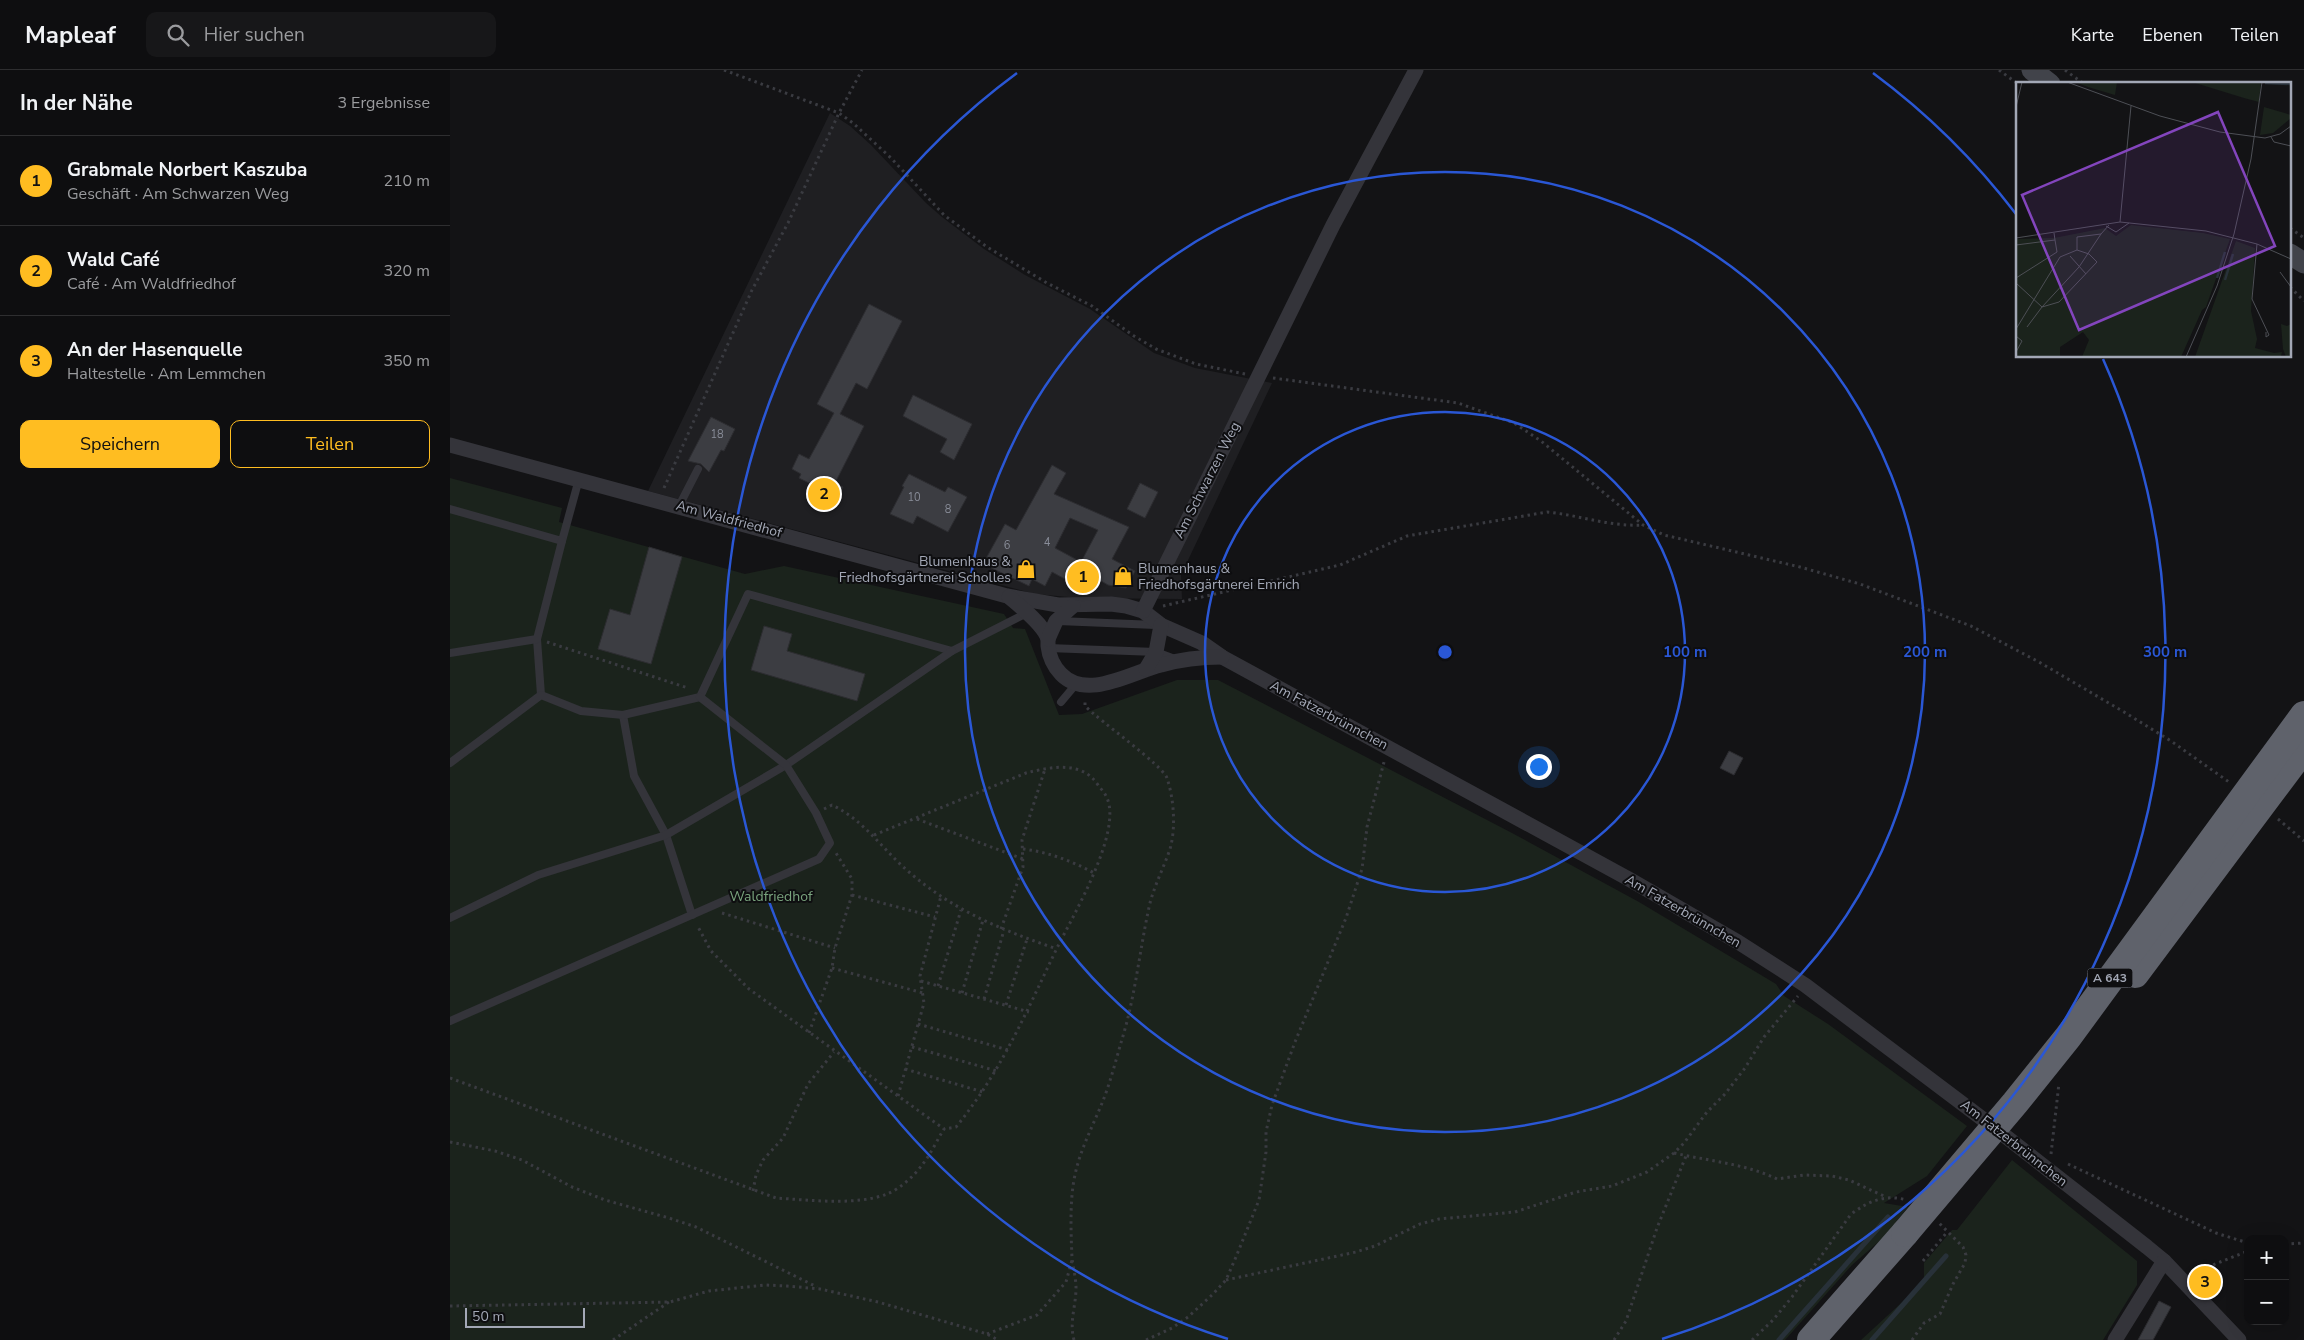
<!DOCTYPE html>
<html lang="de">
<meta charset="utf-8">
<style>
body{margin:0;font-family:"Nunito Sans",sans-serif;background:#171719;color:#f1f3f6}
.controls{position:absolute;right:15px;bottom:15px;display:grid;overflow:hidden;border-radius:10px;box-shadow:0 5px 20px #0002}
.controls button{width:45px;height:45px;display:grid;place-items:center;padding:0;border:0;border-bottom:1px solid #2e2e30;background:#0e0e10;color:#f1f3f6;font:25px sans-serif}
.scale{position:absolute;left:15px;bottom:12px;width:120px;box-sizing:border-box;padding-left:5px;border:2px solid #a3a8b6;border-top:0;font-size:14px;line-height:18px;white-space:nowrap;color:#a3a8b6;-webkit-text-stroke:4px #0e0e10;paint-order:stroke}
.you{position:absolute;left:1088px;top:696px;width:18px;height:18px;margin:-12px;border:4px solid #fff;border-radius:50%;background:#1a73e8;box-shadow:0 0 0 8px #1a73e833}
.badge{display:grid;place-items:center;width:32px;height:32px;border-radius:50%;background:#ffbd21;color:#111;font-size:16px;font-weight:700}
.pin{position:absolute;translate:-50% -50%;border:2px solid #fff;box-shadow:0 1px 5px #0006}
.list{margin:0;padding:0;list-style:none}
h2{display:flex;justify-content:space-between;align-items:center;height:65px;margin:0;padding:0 20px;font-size:21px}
h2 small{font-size:16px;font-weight:400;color:#9b9c9f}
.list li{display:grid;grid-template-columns:32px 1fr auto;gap:15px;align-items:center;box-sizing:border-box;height:90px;padding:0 20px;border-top:1px solid #2e2e30}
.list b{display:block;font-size:19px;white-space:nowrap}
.list p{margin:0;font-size:16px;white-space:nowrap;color:#9b9c9f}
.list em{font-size:16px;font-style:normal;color:#9b9c9f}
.actions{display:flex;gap:10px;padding:15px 20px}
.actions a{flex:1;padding:11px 0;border:1px solid #ffbd21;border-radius:10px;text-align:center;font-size:18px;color:#ffbd21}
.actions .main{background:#ffbd21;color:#111}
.icon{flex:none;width:28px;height:28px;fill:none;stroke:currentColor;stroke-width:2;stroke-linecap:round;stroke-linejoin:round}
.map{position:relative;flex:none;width:1854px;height:1270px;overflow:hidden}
header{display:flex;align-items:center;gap:30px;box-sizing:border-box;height:70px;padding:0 25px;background:#0e0e10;border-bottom:1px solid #2e2e30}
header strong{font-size:24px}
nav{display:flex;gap:28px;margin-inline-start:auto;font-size:18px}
.search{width:350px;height:45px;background:#171719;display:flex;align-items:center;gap:12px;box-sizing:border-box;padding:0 18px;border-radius:10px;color:#9b9c9f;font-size:19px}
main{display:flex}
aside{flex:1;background:#0e0e10}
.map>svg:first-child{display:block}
</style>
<header>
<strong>Mapleaf</strong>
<div class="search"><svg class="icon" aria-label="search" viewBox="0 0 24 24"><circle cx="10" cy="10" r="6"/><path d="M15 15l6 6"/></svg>Hier suchen</div>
<nav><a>Karte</a><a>Ebenen</a><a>Teilen</a></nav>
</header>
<main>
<aside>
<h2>In der Nähe<small>3 Ergebnisse</small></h2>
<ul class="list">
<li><span class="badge">1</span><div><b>Grabmale Norbert Kaszuba</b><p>Geschäft · Am Schwarzen Weg</p></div><em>210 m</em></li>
<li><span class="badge">2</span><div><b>Wald Café</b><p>Café · Am Waldfriedhof</p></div><em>320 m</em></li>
<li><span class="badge">3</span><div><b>An der Hasenquelle</b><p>Haltestelle · Am Lemmchen</p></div><em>350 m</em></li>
</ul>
<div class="actions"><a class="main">Speichern</a><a>Teilen</a></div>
</aside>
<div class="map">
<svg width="1854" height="1270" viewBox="0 0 1854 1270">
<rect width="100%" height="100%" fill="#131315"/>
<polygon fill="#1f1f22" points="380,43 400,56 421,75 476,133 492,147 534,179 575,205 640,239 704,283 745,298 822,313 731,505 732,529 629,528 585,524 198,421"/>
<g fill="#1b231c">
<polygon points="0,408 112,438 109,452 295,504 334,496 554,544 563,558 575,559 609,645 632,644 727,610 768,610 1062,763 1189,832 1326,914 1334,926 1378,954 1517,1056 1477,1106 1434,1133 1458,1137 1433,1168 1402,1195 1335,1270 0,1270"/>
<polygon points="1562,1090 1687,1191 1687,1215 1653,1270 1411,1270 1474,1212 1474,1193 1502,1160 1507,1160"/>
</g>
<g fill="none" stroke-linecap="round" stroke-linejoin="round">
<g stroke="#283139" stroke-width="5">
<polyline points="1329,1270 1438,1147"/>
<polyline points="1422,1270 1496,1186"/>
</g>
</g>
<g fill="#3c3d42" stroke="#2d2d31" fill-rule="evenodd">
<polygon points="419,234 452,251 417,319 406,313 390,344 414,356 385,413 393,417 384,435 360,422 363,415 349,408 351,404 342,399 349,384 359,389 384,343 367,334"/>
<polygon points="463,325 522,354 504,390 490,382 497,369 453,346"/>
<polygon points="261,347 285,359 274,381 271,380 259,402 251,394 238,391"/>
<path d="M602,395L616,403L604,424L679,457L662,489L685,501L676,518L658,515L646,508L639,522L602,502L595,516L582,509L579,516L533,494L555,454L566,460ZM620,448L648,460L631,492L605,478Z"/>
<polygon points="459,404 495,422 498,417 517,427 498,462 467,446 463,454 440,444 454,417 452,416"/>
<polygon points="690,413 708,422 695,448 677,439"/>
<polygon points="199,477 232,487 201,594 148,579 160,539 180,545"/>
<polygon points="314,556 342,564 337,581 415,604 407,631 301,600"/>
<polygon points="1279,681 1293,688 1284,705 1270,698"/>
<polygon points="1709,1231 1721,1237 1703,1270 1688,1270"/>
</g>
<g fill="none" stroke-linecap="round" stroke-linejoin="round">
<g stroke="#3a3b41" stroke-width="3" stroke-dasharray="2.5 4" stroke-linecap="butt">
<polyline points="274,0 389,43 403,53 441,88 494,145 537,177 597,213 642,236 684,266 706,279 746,294 795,304"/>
<polyline points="1549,0 1568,14"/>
<polyline points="1615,0 1634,14"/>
<polyline points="1840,158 1854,168"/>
<polyline points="1840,217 1854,231"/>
<polyline points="823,308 1008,333 1064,353 1091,371 1193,455 1214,465 1350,497 1410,514 1521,556 1589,592 1674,642 1721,671 1779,712"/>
<polyline points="214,418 302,220 338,153 389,43 412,0"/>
<path d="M713,536L890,495L957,466L1097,442C1129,445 1160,457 1193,455"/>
<polyline points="97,572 238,618"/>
<path d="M374,739L382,735C414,750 433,780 459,802C504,841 552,860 607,879"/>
<polyline points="467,749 573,789"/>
<polyline points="1828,749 1854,771"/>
<path d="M424,765L576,703C600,697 632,690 648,715C651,719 655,723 657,728C672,762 624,844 608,876C576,942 553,999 506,1057L494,1059"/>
<path d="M573,779C598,782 622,791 644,803"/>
<polyline points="402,825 485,847"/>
<polyline points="272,843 385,878"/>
<polyline points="551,859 573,797 572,770 595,699"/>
<polyline points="382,898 473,923"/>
<polyline points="471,911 579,942"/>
<polyline points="488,916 511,840"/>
<polyline points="512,923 533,850"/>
<polyline points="534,929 554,860"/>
<polyline points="556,935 577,869"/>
<polyline points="468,954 558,980"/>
<polyline points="359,963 382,898 385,878 402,825 402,809 386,783"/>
<polyline points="462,977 547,1001"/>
<polyline points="455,999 533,1022"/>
<path d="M0,1008L326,1128C359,1130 406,1136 437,1124C450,1119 464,1106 472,1095C481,1084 487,1070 494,1059L299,919L261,881L247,855"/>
<polyline points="448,1026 474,933 470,906 491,826"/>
<polyline points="0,1072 45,1081 72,1090 122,1117 155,1130 219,1148 246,1157 367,1217"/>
<path d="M1224,1083C1259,1091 1296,1094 1327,1109L1354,1105L1382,1106L1399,1110L1436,1127"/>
<polyline points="1601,1084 1609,1013"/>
<polyline points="1618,1094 1766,1163 1798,1173"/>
<polyline points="303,1121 306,1105 313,1090 333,1068 358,1014 384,982"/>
<polyline points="1835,1174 1854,1173"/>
<polyline points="1473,1191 1498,1161"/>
<polyline points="1745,1202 1798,1181"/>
<polyline points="776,1210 906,1182 925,1176 970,1154 989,1149 1065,1142 1126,1122 1162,1116 1197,1102 1224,1083 1234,1073 1257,1042 1275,1024 1295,998 1314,967 1348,926"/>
<polyline points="0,1236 220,1232 259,1221 315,1215 337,1216 370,1219 428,1232 537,1264 548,1270"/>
<polyline points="537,1264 587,1245 616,1212 622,1190"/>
<polyline points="163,1270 219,1232"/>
<path d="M624,1270C619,1252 626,1236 626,1218C626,1208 623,1198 622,1188C621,1164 620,1139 623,1116C627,1087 639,1064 650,1038C660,1015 666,989 673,966C686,922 690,877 700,833C705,814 714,797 720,779C726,758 724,729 717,708C712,695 650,651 635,636V630"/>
<polyline points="696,1270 722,1258 738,1247 762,1225 776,1210 786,1187 809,1130 816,1082 816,1062 822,1035 845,972 896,848 912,799 917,757 934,692"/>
<polyline points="1164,1270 1176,1251 1207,1158 1236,1086"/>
<path d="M1302,1270L1323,1250L1342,1227L1401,1144C1419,1131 1435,1124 1457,1130"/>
<polyline points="1462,1270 1474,1253 1490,1244 1503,1214 1515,1193 1516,1185 1513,1177 1489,1153"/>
</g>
<g stroke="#34343a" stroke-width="8">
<polyline points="229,436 248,399"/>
<polyline points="0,439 112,471 129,409"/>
<polyline points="608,551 706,555"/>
<polyline points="87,569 91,625"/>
<polyline points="598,578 706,582 725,589"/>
<polyline points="0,583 87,569 112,471"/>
<polyline points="611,632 627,613"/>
<polyline points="173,645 184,706 216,765 242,845"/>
<polyline points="0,693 91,625 131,641 173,645 250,627 298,524 502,581 579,542"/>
<polyline points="0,848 88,805 216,765 336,695 502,581"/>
<polyline points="0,951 369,789 380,773 366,743 336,695 250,627"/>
</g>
<g stroke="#34343a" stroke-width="15">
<polyline points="0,375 557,526 608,535 661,534 676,536 693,541 711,555 752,573 772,587 1177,808 1288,872 1355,915 1550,1062 1697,1177 1714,1191 1789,1270"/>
<path d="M559,527C570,536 594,555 598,569C598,570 598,576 598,576C599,586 604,597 611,604C637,631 682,602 711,595C732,589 751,587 772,587"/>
<polyline points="693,541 883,155 966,0"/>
<polyline points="598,569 606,551 623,536"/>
<polyline points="696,599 706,582 711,555"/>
<polyline points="1665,1270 1714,1191"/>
</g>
<g stroke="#41434a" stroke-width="21">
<polyline points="1582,0 1600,14"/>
<polyline points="1840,184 1854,193"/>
</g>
<polyline stroke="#5f626b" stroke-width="28" points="1361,1270 1455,1163"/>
<g stroke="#5f626b" stroke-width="28">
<polyline points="1685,904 1854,678"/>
<polyline points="1455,1163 1565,1033 1618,967 1854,645"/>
</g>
</g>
<g fill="none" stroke="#2a57d5" stroke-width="2.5">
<circle cx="995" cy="582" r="240"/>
<circle cx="995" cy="582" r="480"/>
<path d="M778 1269A720 720 0 0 1 567 3M1423 3A720 720 0 0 1 1566 144M1653 289A720 720 0 0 1 1212 1269"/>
</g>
<defs>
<g id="shop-bare" transform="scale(1.5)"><path d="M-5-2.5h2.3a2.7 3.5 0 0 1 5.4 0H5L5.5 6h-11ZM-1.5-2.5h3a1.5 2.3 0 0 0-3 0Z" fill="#ffbd21" stroke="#0e0e10" stroke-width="2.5" paint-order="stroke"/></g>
</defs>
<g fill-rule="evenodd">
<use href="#shop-bare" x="576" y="499"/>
<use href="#shop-bare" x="673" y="506"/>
</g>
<g text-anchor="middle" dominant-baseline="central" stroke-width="4" stroke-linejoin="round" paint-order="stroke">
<g font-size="11" fill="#898d99">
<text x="267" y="364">18</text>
<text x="464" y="427">10</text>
<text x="498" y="439">8</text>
<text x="597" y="472">4</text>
<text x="557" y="475">6</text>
</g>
<rect fill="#0e0e10" stroke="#767a84" stroke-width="1" x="1637.5" y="898.5" width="45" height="19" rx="4"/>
<g font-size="12" font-weight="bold" fill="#a3a8b6">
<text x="1660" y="908">A 643</text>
</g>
<g font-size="14" fill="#a3a8b6" stroke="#0e0e10">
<text transform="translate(757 410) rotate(-63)">Am Schwarzen Weg</text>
<text transform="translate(279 449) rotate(15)">Am Waldfriedhof</text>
<text transform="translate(879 645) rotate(28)">Am Fatzerbrünnchen</text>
<text transform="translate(1233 841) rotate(30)">Am Fatzerbrünnchen</text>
<text transform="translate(1564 1073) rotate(38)">Am Fatzerbrünnchen</text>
</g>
<g font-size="14" fill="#a3a8b6" stroke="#0e0e10" text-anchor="end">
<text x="561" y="491">Blumenhaus &amp;<tspan x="561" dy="16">Friedhofsgärtnerei Scholles</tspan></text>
<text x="688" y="498" text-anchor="start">Blumenhaus &amp;<tspan x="688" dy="16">Friedhofsgärtnerei Emrich</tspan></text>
</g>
<g font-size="14" fill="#79a37d" stroke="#0e0e10">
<text x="321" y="826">Waldfriedhof</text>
</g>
</g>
<g transform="translate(1566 12)">
<rect width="275" height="275" fill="#131315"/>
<path d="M59,0H101L99,13L72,5ZM176,0H245L243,20L228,16ZM248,25L275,33V36L257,51L244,53ZM115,143L187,151L214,157L190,225L186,228L165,275H66L73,258L67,250L44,265V275H0V157L38,156L89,146L100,154ZM220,159L239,166L235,229L241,257L239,266L258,271L266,270L265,274L179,275ZM265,242L271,244L275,242V275H270L267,267Z" fill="#1b231c"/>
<path fill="none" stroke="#283139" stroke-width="2.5" d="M249,1L275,2M201,196L209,170M209,198L217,172"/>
<path fill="none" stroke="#4d4f55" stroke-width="1" d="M51,0L144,34L204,50L249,56L264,52L275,44M0,25L6,0M255,55L258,60L275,64M104,140L190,149L241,162L275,177M104,140L115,24M90,144L100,150L113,141M0,156L104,140M241,162L236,217L253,253L250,255V250M0,163L39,158L38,151M54,174L70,192M264,190L275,205M0,196L41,170L39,158M0,201L26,225L43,220L81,180L73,172L61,168M11,245L26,225L63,185L85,152M0,247L44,175L61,168V155L85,152L93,143M0,254L6,259L0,270M170,275L201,204L218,152L235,77L246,0"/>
<path fill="#8345bd" fill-opacity="0.15" stroke="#8345bd" stroke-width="2.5" d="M202,30L259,164L63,248L6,113Z"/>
<rect width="275" height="275" fill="none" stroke="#a3a8b6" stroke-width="2.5"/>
</g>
<circle cx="995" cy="582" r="8" fill="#2a57d5" stroke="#0e0e10" stroke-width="2.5"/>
<g font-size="15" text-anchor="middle" font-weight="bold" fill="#2a57d5" stroke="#0e0e10" stroke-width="4" stroke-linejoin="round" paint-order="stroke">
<text x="1235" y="587">100 m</text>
<text x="1475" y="587">200 m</text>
<text x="1715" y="587">300 m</text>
</g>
</svg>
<div class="controls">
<button>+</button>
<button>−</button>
</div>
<div class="scale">50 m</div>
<div class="you"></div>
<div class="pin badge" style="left:633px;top:507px">1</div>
<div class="pin badge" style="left:374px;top:424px">2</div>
<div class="pin badge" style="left:1755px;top:1212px">3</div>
</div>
</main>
